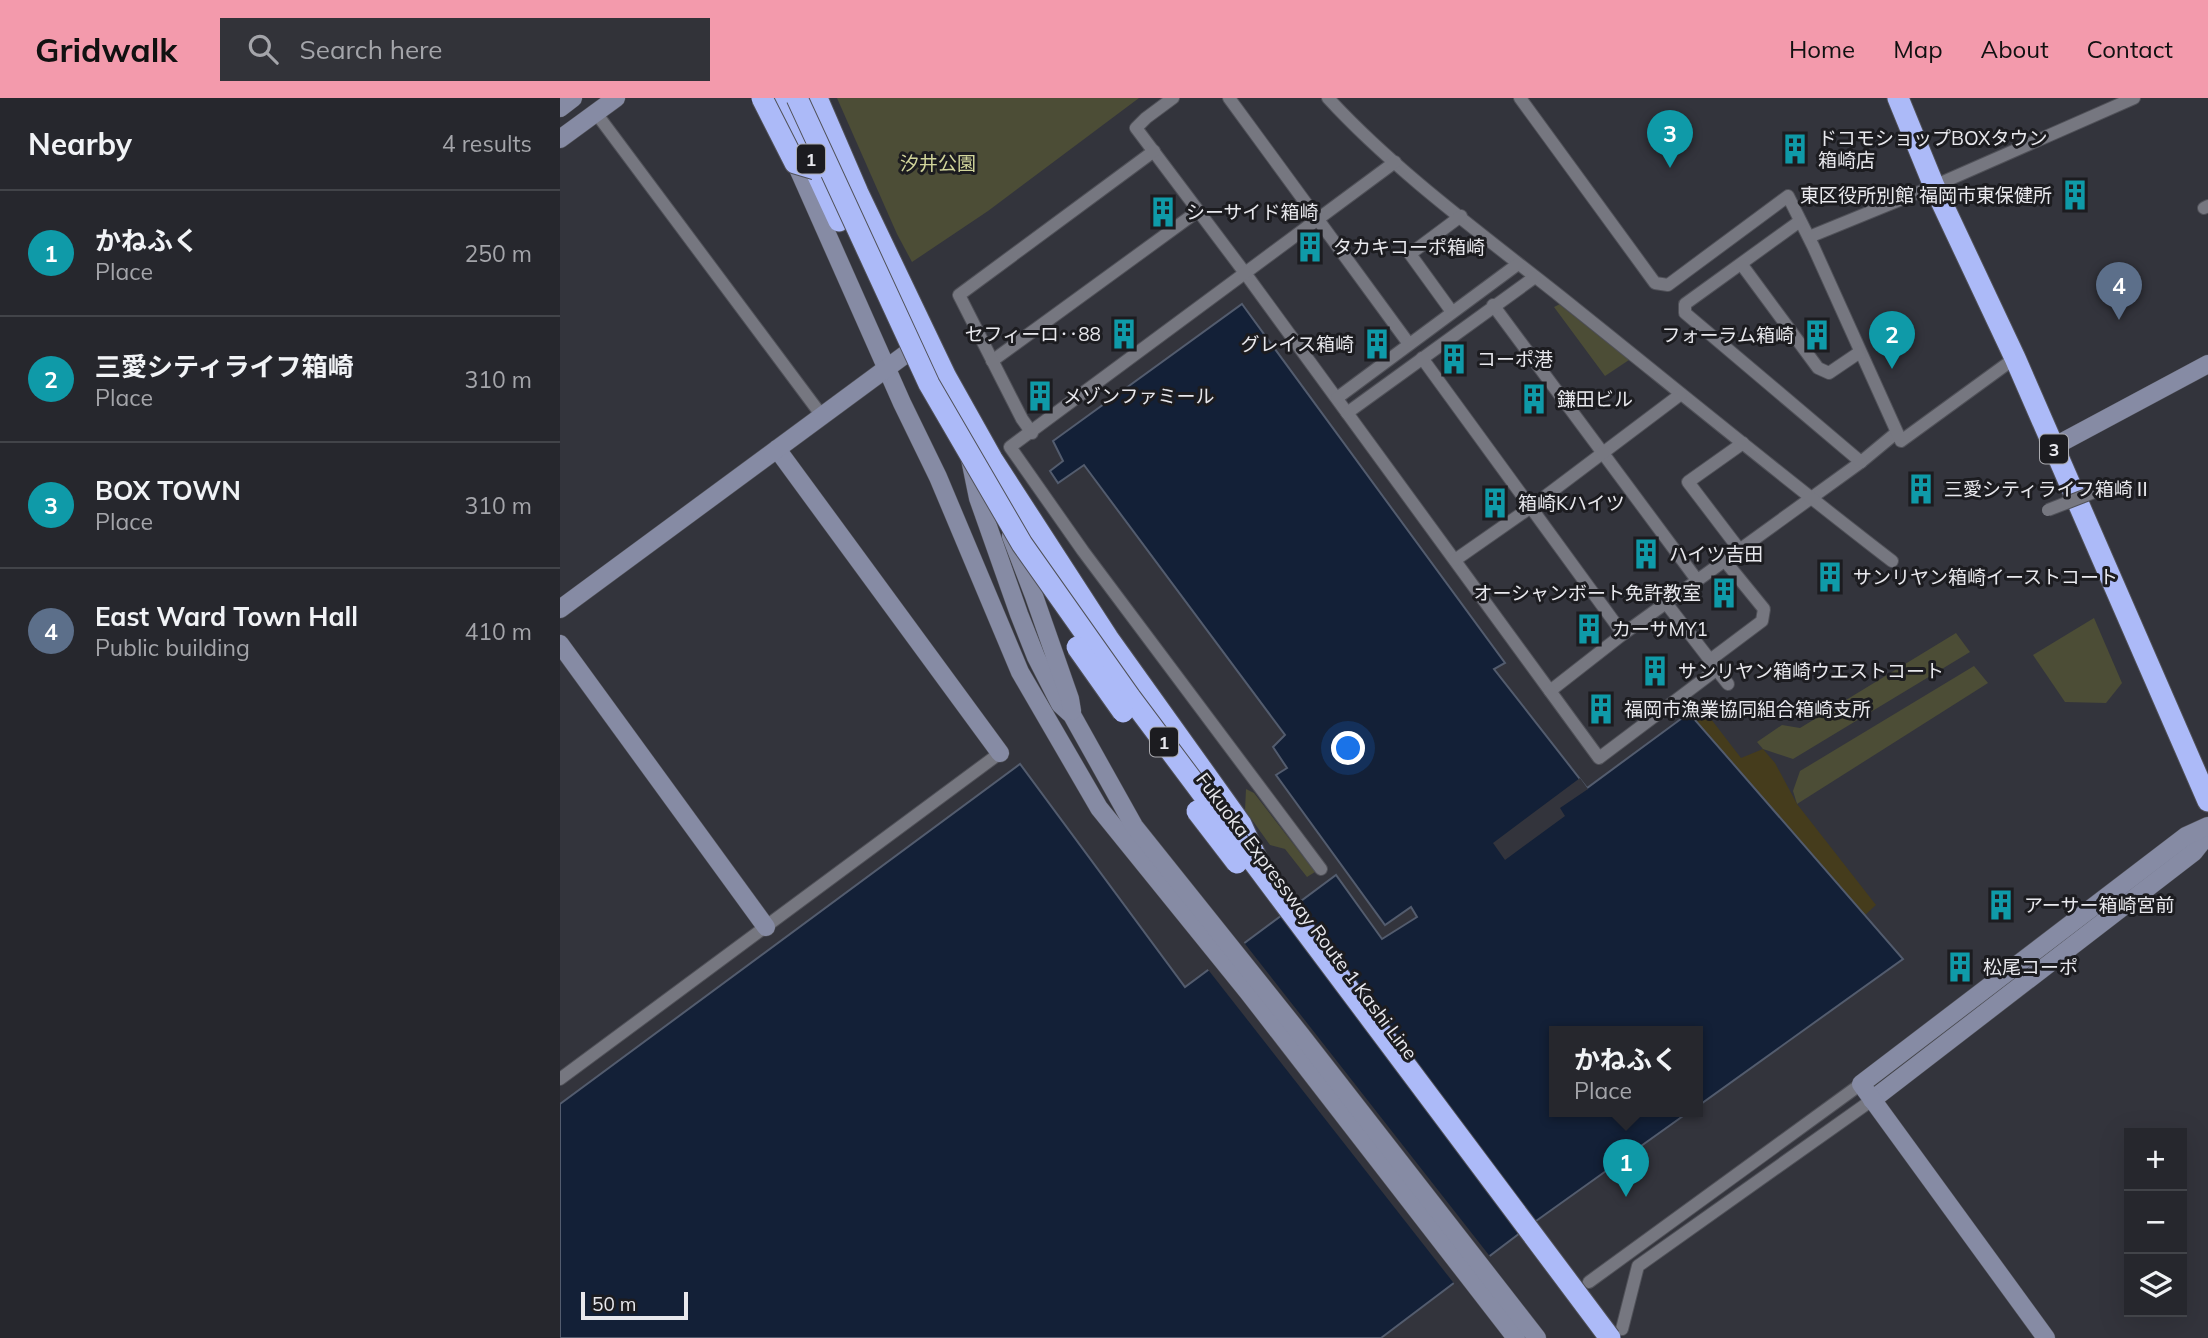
<!DOCTYPE html>
<meta charset="utf-8">
<style>
body{margin:0;font-family:Mulish,"Noto Sans JP",sans-serif;background:#323339;color:#f1f3f6}
.controls{position:absolute;right:21px;bottom:21px;display:grid;overflow:hidden;border-radius:0px;box-shadow:0 7px 28px #0002}
.controls button{width:63px;height:63px;display:grid;place-items:center;padding:0;border:0;border-bottom:2px solid #424449;background:#26272d;color:#f1f3f6;font:35px sans-serif}
.scale{position:absolute;left:21px;bottom:18px;width:107px;box-sizing:border-box;padding-left:7px;border:4px solid #e8e8ed;border-top:0;font-size:19px;line-height:24px;white-space:nowrap;color:#e8e8ed;-webkit-text-stroke:5px #1c1c20;paint-order:stroke}
.you{position:absolute;left:789px;top:651px;width:24px;height:24px;margin:-18px;border:5px solid #fff;border-radius:50%;background:#1a73e8;box-shadow:0 0 0 10px #1a73e833}
.badge{display:grid;place-items:center;width:46px;height:46px;border-radius:50%;background:#f39aac;color:#fff;font-size:23px;font-weight:700}
.pin{position:absolute;translate:-50% -58px;filter:drop-shadow(0 2px 4px #0008)}
.pin::after{content:'';position:absolute;top:37px;width:24px;height:21px;background:inherit;clip-path:polygon(0 0,100% 0,50% 100%)}
.popup{position:absolute;left:989px;top:928px;width:154px;height:91px;box-sizing:border-box;display:grid;place-content:center;border-radius:0px;background:#26272d;filter:drop-shadow(0 2px 5px #0005);font-size:23px;white-space:nowrap;color:#a4a5aa}
.popup b{font-size:26px;color:#f1f3f6}
.popup::after{content:'';position:absolute;left:50%;top:100%;margin-left:-14px;border:14px solid transparent;border-top-color:#26272d}
.list{margin:0;padding:0;list-style:none}
h2{display:flex;justify-content:space-between;align-items:center;height:91px;margin:0;padding:0 28px;font-size:30px}
h2 small{font-size:23px;font-weight:400;color:#a4a5aa}
.list li{display:grid;grid-template-columns:46px 1fr auto;gap:21px;align-items:center;box-sizing:border-box;height:126px;padding:0 28px;border-top:2px solid #424449}
.list b{display:block;font-size:26px;white-space:nowrap}
.list p{margin:0;font-size:23px;white-space:nowrap;color:#a4a5aa}
.list em{font-size:23px;font-style:normal;color:#a4a5aa}
.icon{flex:none;width:38px;height:38px;fill:none;stroke:currentColor;stroke-width:2;stroke-linecap:round;stroke-linejoin:round}
.map{position:relative;flex:none;width:1648px;height:1240px;overflow:hidden}
header{display:flex;align-items:center;gap:42px;box-sizing:border-box;height:98px;padding:0 35px;background:#f39aac;color:#111}
header strong{font-size:33px}
nav{display:flex;gap:38px;margin-inline-start:auto;font-size:24px}
.search{width:490px;height:63px;background:#323339;display:flex;align-items:center;gap:18px;box-sizing:border-box;padding:0 24px;border-radius:0px;color:#a4a5aa;font-size:26px}
main{display:flex}
aside{flex:1;background:#26272d}
.map>svg:first-child{display:block}
</style>
<header>
<strong>Gridwalk</strong>
<div class="search"><svg class="icon" aria-label="search" viewBox="0 0 24 24"><circle cx="10" cy="10" r="6"/><path d="M15 15l6 6"/></svg>Search here</div>
<nav><a>Home</a><a>Map</a><a>About</a><a>Contact</a></nav>
</header>
<main>
<aside>
<h2>Nearby<small>4 results</small></h2>
<ul class="list">
<li><span class="badge" style="background:#0f9aa8">1</span><div><b>かねふく</b><p>Place</p></div><em>250 m</em></li>
<li><span class="badge" style="background:#0f9aa8">2</span><div><b>三愛シティライフ箱崎</b><p>Place</p></div><em>310 m</em></li>
<li><span class="badge" style="background:#0f9aa8">3</span><div><b>BOX TOWN</b><p>Place</p></div><em>310 m</em></li>
<li><span class="badge" style="background:#5c6f8a">4</span><div><b>East Ward Town Hall</b><p>Public building</p></div><em>410 m</em></li>
</ul>
</aside>
<div class="map">
<svg width="1648" height="1240" viewBox="0 0 1648 1240">
<rect width="100%" height="100%" fill="#33343c"/>
<g fill="#4c4d36">
<polygon points="277,0 579,0 428,113 352,164 337,136"/>
<polygon points="1000,206 1000,207 1069,262 1045,278 994,209"/>
<polygon points="1534,520 1562,585 1546,605 1505,604 1473,557"/>
<polygon points="1396,535 1410,554 1233,661 1203,651 1197,644 1222,627 1240,630"/>
<polygon points="1414,568 1428,585 1237,706 1233,693 1240,673"/>
<polygon points="686,691 694,695 755,774 747,779 725,751 710,747 685,712"/>
</g>
<polygon fill="#453c1c" points="1141,608 1181,660 1203,651 1215,665 1237,706 1316,807 1305,817 1129,615"/>
<polygon fill="#132037" stroke="#535c6e" stroke-width="2" points="682,206 945,565 934,571 1027,690 1129,615 1343,861 1138,1008 1138,933 994,933 994,1013 1130,1013 976,1123 821,1240 0,1240 0,1006 460,666 625,889 776,777 822,841 857,819 851,809 825,827 716,677 727,670 713,649 725,637 524,367 498,385 490,373 503,363 493,343"/>
<g fill="#33343c">
<polygon points="1020,680 1028,691 1000,710 1005,718 945,762 933,745"/>
<polygon points="682,842 932,1161 896,1188 646,869"/>
</g>
<g fill="none" stroke-linecap="round" stroke-linejoin="round">
<g stroke="#505158" stroke-width="14">
<g id="street">
<polyline points="613,0 586,20 576,30 685,175 990,593 1063,536 1301,364 1336,335"/>
<polyline points="669,0 849,246"/>
<path d="M768,0C835,73 923,137 1001,199C1111,287 1220,377 1332,463"/>
<polyline points="960,0 1095,185 1108,187 1228,98 1253,148 1341,343 1455,260"/>
<polyline points="36,15 262,318"/>
<polyline points="1644,110 1648,108"/>
<polyline points="1240,123 1125,206 1125,215 1301,364"/>
<polyline points="1249,139 1374,88 1574,0"/>
<polyline points="1182,167 1258,270 1269,275 1300,254"/>
<polyline points="933,207 1137,482"/>
<polyline points="892,214 850,156 901,118"/>
<polyline points="862,260 1063,536"/>
<polyline points="432,263 638,113"/>
<polyline points="777,300 958,166"/>
<polyline points="787,315 975,179"/>
<polyline points="472,335 462,321 399,197 594,53"/>
<polyline points="1179,451 1128,384 1183,345"/>
<polyline points="895,462 971,409 1121,296"/>
<polyline points="1106,505 1150,562 1202,523 1204,511 1165,463"/>
<polyline points="1152,566 1168,586"/>
<polyline points="990,593 1039,660 1156,572"/>
<polyline points="761,771 523,453 450,349 835,64"/>
<polyline points="0,981 440,655"/>
<polyline points="1029,1184 1301,986"/>
<polyline points="1062,1231 1078,1168 1312,1002"/>
</g>
</g>
<g stroke="#505158" stroke-width="19">
<g id="secondary">
<polyline points="0,10 13,0"/>
<polyline points="0,41 56,0"/>
<polyline points="232,57 342,305 378,379 460,574 539,710 688,894 956,1240"/>
<polyline points="1493,349 1648,266"/>
<polyline points="217,351 440,655"/>
<polyline points="410,361 418,400 459,516 476,559 500,606 512,617 574,728 741,937 977,1240"/>
<polyline points="451,438 474,498 510,601 512,613"/>
<polyline points="0,511 350,253"/>
<polyline points="0,546 206,829"/>
<polyline points="1312,1002 1634,754 1648,736"/>
<polyline points="1486,1240 1301,986 1626,738 1648,728"/>
</g>
</g>
<g stroke="#505158" stroke-width="23">
<g id="highway">
<polyline points="222,0 279,123"/>
<polyline points="257,0 298,95 386,279 432,361 548,540 681,726 696,759"/>
<polyline points="1338,0 1374,88 1455,260 1648,703"/>
</g>
</g>
<use href="#street" stroke="#767780" stroke-width="12"/>
<use href="#secondary" stroke="#868ba4" stroke-width="18"/>
<use href="#highway" stroke="#acbaf8" stroke-width="21"/>
<g stroke="#505158" stroke-width="14" stroke-linecap="butt">
<polyline id="street-bridge" points="1488,412 1542,391"/>
</g>
<g stroke="#505158" stroke-width="23" stroke-linecap="butt">
<g id="highway-bridge">
<polyline points="202,0 235,65 255,71"/>
<polyline points="237,0 369,286 462,446 570,599 1050,1240"/>
<polyline points="517,549 563,614"/>
<polyline points="637,713 677,765"/>
</g>
</g>
<use href="#street-bridge" stroke="#767780" stroke-width="12"/>
<use href="#highway-bridge" stroke="#acbaf8" stroke-width="21"/>
</g>
<defs>
<g id="building-bare" transform="scale(2.415)"><path d="M-4-6H4V6H1V3H-1V6H-4ZM-2.5-4.3h1.7v1.8h-1.7ZM.8-4.3h1.7v1.8H.8ZM-2.5-1h1.7V.8h-1.7ZM.8-1h1.7V.8H.8Z" fill="#0f9aa8" stroke="#1c1c20" stroke-width="2.5" paint-order="stroke"/></g>
</defs>
<g fill-rule="evenodd">
<use href="#building-bare" x="1235" y="51"/>
<use href="#building-bare" x="1515" y="97"/>
<use href="#building-bare" x="603" y="114"/>
<use href="#building-bare" x="750" y="149"/>
<use href="#building-bare" x="564" y="236"/>
<use href="#building-bare" x="1257" y="237"/>
<use href="#building-bare" x="817" y="246"/>
<use href="#building-bare" x="894" y="261"/>
<use href="#building-bare" x="480" y="298"/>
<use href="#building-bare" x="974" y="301"/>
<use href="#building-bare" x="1361" y="391"/>
<use href="#building-bare" x="935" y="405"/>
<use href="#building-bare" x="1086" y="456"/>
<use href="#building-bare" x="1270" y="479"/>
<use href="#building-bare" x="1164" y="495"/>
<use href="#building-bare" x="1029" y="531"/>
<use href="#building-bare" x="1095" y="573"/>
<use href="#building-bare" x="1041" y="611"/>
<use href="#building-bare" x="1441" y="807"/>
<use href="#building-bare" x="1400" y="869"/>
</g>
<g text-anchor="middle" dominant-baseline="central" stroke-width="6" stroke-linejoin="round" paint-order="stroke">
<g fill="#1c1c20" stroke="#ababb0" stroke-width="2">
<rect x="237" y="46.5" width="28" height="29" rx="5"/>
<rect x="1480" y="336.5" width="28" height="29" rx="5"/>
<rect x="590" y="629.5" width="28" height="29" rx="5"/>
</g>
<g font-size="18" font-weight="bold" fill="#e8e8ed">
<text x="251" y="61">1</text>
<text x="1494" y="351">3</text>
<text x="604" y="644">1</text>
</g>
<g font-size="19" fill="#e8e8ed" stroke="#1c1c20" text-anchor="start">
<text x="1258" y="40">ドコモショップBOXタウン<tspan x="1258" dy="22">箱崎店</tspan></text>
<text x="1492" y="97" text-anchor="end">東区役所別館 福岡市東保健所</text>
<text x="626" y="114">シーサイド箱崎</text>
<text x="773" y="149">タカキコーポ箱崎</text>
<text x="541" y="236" text-anchor="end">セフィーロ‥88</text>
<text x="1234" y="237" text-anchor="end">フォーラム箱崎</text>
<text x="794" y="246" text-anchor="end">グレイス箱崎</text>
<text x="917" y="261">コーポ港</text>
<text x="503" y="298">メゾンファミール</text>
<text x="997" y="301">鎌田ビル</text>
<text x="1384" y="391">三愛シティライフ箱崎Ⅱ</text>
<text x="958" y="405">箱崎Kハイツ</text>
<text x="1109" y="456">ハイツ吉田</text>
<text x="1293" y="479">サンリヤン箱崎イーストコート</text>
<text x="1141" y="495" text-anchor="end">オーシャンボート免許教室</text>
<text x="1052" y="531">カーサMY1</text>
<text x="1118" y="573">サンリヤン箱崎ウエストコート</text>
<text x="1064" y="611">福岡市漁業協同組合箱崎支所</text>
<text x="1464" y="807">アーサー箱崎宮前</text>
<text x="1423" y="869">松尾コーポ</text>
</g>
<g font-size="19" fill="#d1d59b" stroke="#1c1c20">
<text x="378" y="65">汐井公園</text>
</g>
<g font-size="19" fill="#e8e8ed" stroke="#1c1c20">
<text transform="translate(747 818) rotate(53)">Fukuoka Expressway Route 1 Kashi Line</text>
</g>
</g>
</svg>
<div class="controls">
<button>+</button>
<button>−</button>
<button><svg class="icon" aria-label="layers" viewBox="0 0 24 24"><path d="M12 4l9 5-9 5-9-5zM3 14l9 5 9-5"/></svg></button>
</div>
<div class="scale">50 m</div>
<div class="you"></div>
<div class="pin badge" style="left:1066px;top:1099px;background:#0f9aa8">1</div>
<div class="popup"><b>かねふく</b>Place</div>
<div class="pin badge" style="left:1332px;top:271px;background:#0f9aa8">2</div>
<div class="pin badge" style="left:1110px;top:70px;background:#0f9aa8">3</div>
<div class="pin badge" style="left:1559px;top:222px;background:#5c6f8a">4</div>
</div>
</main>
